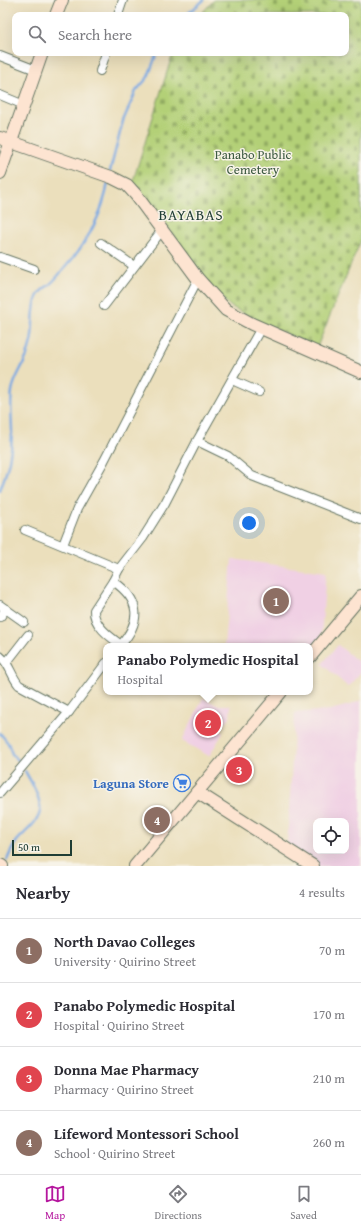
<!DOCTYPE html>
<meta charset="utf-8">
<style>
body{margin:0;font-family:"Gentium Book Plus",serif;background:#f7f7f7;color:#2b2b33}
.controls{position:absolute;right:12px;bottom:12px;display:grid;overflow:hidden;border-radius:8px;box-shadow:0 4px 16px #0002}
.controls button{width:36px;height:36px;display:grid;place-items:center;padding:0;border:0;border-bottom:1px solid #e1e1e2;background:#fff;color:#2b2b33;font:20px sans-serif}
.scale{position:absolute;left:12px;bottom:10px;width:60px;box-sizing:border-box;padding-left:4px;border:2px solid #1f3d34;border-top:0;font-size:11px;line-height:14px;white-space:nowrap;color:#1f3d34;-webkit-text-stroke:3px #f7f3e8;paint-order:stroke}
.you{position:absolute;left:249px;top:523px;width:14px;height:14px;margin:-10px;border:3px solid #fff;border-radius:50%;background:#1a73e8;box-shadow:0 0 0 6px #1a73e833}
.badge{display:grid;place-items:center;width:26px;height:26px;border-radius:50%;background:#b5179e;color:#fff;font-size:13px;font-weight:700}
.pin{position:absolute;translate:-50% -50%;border:2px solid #fff;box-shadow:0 1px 4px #0006}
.popup{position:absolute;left:103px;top:643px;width:210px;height:52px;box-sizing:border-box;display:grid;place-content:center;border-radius:8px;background:#fff;filter:drop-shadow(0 1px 3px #0005);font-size:13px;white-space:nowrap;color:#7c7c81}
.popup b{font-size:15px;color:#2b2b33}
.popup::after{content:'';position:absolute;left:50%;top:100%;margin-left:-8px;border:8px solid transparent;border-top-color:#fff}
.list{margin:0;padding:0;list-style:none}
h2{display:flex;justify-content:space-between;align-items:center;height:52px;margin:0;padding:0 16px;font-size:17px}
h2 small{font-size:13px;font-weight:400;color:#7c7c81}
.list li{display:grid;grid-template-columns:26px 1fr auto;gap:12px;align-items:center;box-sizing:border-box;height:64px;padding:0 16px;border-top:1px solid #e1e1e2}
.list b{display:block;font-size:15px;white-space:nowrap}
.list p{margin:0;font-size:13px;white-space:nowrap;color:#7c7c81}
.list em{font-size:13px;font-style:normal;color:#7c7c81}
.icon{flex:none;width:22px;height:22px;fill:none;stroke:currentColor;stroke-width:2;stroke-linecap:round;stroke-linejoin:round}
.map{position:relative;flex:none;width:361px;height:866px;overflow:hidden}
.search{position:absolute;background:#fff;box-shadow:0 4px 16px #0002;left:12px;right:12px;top:12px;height:44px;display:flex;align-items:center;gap:10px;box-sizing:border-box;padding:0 14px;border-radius:8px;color:#7c7c81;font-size:15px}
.sheet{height:308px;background:#fff}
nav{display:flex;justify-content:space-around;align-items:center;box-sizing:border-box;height:56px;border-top:1px solid #e1e1e2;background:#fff;font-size:11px;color:#7c7c81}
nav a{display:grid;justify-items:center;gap:2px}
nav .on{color:#b5179e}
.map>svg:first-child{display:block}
</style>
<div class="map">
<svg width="361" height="866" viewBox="0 0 361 866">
<defs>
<pattern id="cemetery-stones" width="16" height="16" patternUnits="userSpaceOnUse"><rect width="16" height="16" fill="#b3d077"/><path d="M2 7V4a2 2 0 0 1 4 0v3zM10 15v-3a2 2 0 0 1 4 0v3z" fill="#91aa62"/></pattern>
</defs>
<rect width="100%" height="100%" fill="#f7f3e8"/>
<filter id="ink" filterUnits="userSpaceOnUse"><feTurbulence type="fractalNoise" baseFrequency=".025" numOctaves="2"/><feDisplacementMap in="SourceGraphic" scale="8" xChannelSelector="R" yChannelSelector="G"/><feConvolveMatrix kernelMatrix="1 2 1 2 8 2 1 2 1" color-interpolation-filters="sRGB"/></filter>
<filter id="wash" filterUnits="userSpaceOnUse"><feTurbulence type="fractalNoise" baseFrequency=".012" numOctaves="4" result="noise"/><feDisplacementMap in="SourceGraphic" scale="16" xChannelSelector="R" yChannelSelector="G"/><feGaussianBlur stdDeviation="0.9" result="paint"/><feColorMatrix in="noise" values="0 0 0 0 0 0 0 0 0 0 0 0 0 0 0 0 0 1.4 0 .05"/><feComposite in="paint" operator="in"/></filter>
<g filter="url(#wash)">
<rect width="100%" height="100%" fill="#ebdfbc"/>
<g fill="#f0d0e4" fill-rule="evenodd">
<polygon points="232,559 326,572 321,637 310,650 310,646 224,646"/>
<polygon points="338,645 361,664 361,672 348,687 322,664"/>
<polygon points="203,698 217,705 231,705 230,717 220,730 223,733 209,756 182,741"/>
<path d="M361,700V866H318L287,846L295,713L330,710L350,705ZM316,821H346V851H316Z"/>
</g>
<polygon fill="url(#cemetery-stones)" stroke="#698656" points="214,0 361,0 361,240 317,347 262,323 230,306 214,290 133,181 171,59 175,53 346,53 346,15 200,15"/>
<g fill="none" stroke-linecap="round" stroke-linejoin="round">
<g stroke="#79a8e2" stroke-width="2.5">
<polyline points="186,15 204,0"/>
<polyline points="110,171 123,121 136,91 148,77 157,53"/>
<path d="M0,490C7,473 12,452 12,433C12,419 10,405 12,391C14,379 21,370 25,360C28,355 29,348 31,342C34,329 32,313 36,300C38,292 44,289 49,285C54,281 58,276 62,271C84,247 102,216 108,183"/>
<polyline points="0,733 8,743 12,754 18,760"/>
<path d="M7,860C10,853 13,846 17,841C25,831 43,820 40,805C38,793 31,781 25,771"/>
</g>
</g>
</g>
<g filter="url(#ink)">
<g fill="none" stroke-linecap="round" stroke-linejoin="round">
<g stroke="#667664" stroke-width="10">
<g id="street">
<polyline points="118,15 123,0"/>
<polyline points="0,56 36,70"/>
<polyline points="100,71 106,53"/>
<polyline points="0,95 24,105"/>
<polyline points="101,243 134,266"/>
<polyline points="0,257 34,269"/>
<polyline points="104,306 163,229"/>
<polyline points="232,380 259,392"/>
<polyline points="197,441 228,456 252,476 361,519"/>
<polyline points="25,530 119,569"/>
<polyline points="63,545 77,509 104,461 198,279"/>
<path d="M113,581L94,610C93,625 110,637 121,645"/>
<polyline points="0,605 24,622"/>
<polyline points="0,617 6,609"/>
<path d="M120,646C142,621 141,600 113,581L119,569L143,538L165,503L197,441L261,328"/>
<path d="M0,656C10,664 11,676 19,685L69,712"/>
<polyline points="7,662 28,635"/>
<polyline points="0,793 69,712 106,663"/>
</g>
</g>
<g stroke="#667664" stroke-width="14">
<g id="secondary">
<polyline points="56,15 62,0"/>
<polyline points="0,138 111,177 127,185 136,195 198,279 226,310 252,324 361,372"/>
<polyline points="0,173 42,53"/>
<polyline points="310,657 361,596"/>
<polyline points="197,792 313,866"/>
<polyline points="0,865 2,866"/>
<polyline points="135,866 281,692"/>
</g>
</g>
<use href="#street" stroke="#fff" stroke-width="8"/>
<use href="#secondary" stroke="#fde4d1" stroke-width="12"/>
</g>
</g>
<defs>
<g id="supermarket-ring" transform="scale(0.9)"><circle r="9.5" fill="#f7f3e8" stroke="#3f7fe0" stroke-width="1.5"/><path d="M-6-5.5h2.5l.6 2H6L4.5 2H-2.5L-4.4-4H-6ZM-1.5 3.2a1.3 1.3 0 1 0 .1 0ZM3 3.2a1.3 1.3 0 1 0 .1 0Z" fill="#3f7fe0"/></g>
</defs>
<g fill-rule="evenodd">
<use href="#supermarket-ring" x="182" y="783"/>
</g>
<g text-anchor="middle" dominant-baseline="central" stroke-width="3" stroke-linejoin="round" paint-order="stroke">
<g font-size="13" fill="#3d5a41" stroke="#f7f3e8">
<text x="253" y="154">Panabo Public<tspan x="253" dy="15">Cemetery</tspan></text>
</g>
<g font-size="13" font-weight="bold" fill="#366cbe" stroke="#f7f3e8" text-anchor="end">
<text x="169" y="783">Laguna Store</text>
</g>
<g font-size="15" letter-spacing="1" fill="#1f3d34" stroke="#f7f3e8">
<text x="191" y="214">BAYABAS</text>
</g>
</g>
</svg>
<div class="controls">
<button><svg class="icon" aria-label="locate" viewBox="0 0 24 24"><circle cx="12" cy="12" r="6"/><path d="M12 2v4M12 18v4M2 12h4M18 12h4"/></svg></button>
</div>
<div class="scale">50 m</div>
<div class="you"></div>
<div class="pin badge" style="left:276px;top:601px;background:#8d6e63">1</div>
<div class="pin badge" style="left:208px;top:723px;background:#e0444e">2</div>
<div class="popup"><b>Panabo Polymedic Hospital</b>Hospital</div>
<div class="pin badge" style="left:239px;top:770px;background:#e0444e">3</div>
<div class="pin badge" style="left:157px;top:820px;background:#8d6e63">4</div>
<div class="search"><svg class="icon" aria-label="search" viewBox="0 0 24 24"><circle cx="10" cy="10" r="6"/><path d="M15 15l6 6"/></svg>Search here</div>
</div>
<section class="sheet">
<h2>Nearby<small>4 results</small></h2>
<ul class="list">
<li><span class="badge" style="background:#8d6e63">1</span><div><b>North Davao Colleges</b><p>University · Quirino Street</p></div><em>70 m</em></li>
<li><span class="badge" style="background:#e0444e">2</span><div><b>Panabo Polymedic Hospital</b><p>Hospital · Quirino Street</p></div><em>170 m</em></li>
<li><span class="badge" style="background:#e0444e">3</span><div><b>Donna Mae Pharmacy</b><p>Pharmacy · Quirino Street</p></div><em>210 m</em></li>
<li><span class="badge" style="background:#8d6e63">4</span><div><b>Lifeword Montessori School</b><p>School · Quirino Street</p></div><em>260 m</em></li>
</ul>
</section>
<nav>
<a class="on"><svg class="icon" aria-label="map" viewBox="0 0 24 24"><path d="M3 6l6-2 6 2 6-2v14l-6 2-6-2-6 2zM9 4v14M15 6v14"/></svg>Map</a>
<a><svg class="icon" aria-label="directions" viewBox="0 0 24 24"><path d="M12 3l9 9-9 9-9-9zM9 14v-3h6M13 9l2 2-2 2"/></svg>Directions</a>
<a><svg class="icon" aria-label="saved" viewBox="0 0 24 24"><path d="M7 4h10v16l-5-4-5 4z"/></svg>Saved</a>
</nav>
